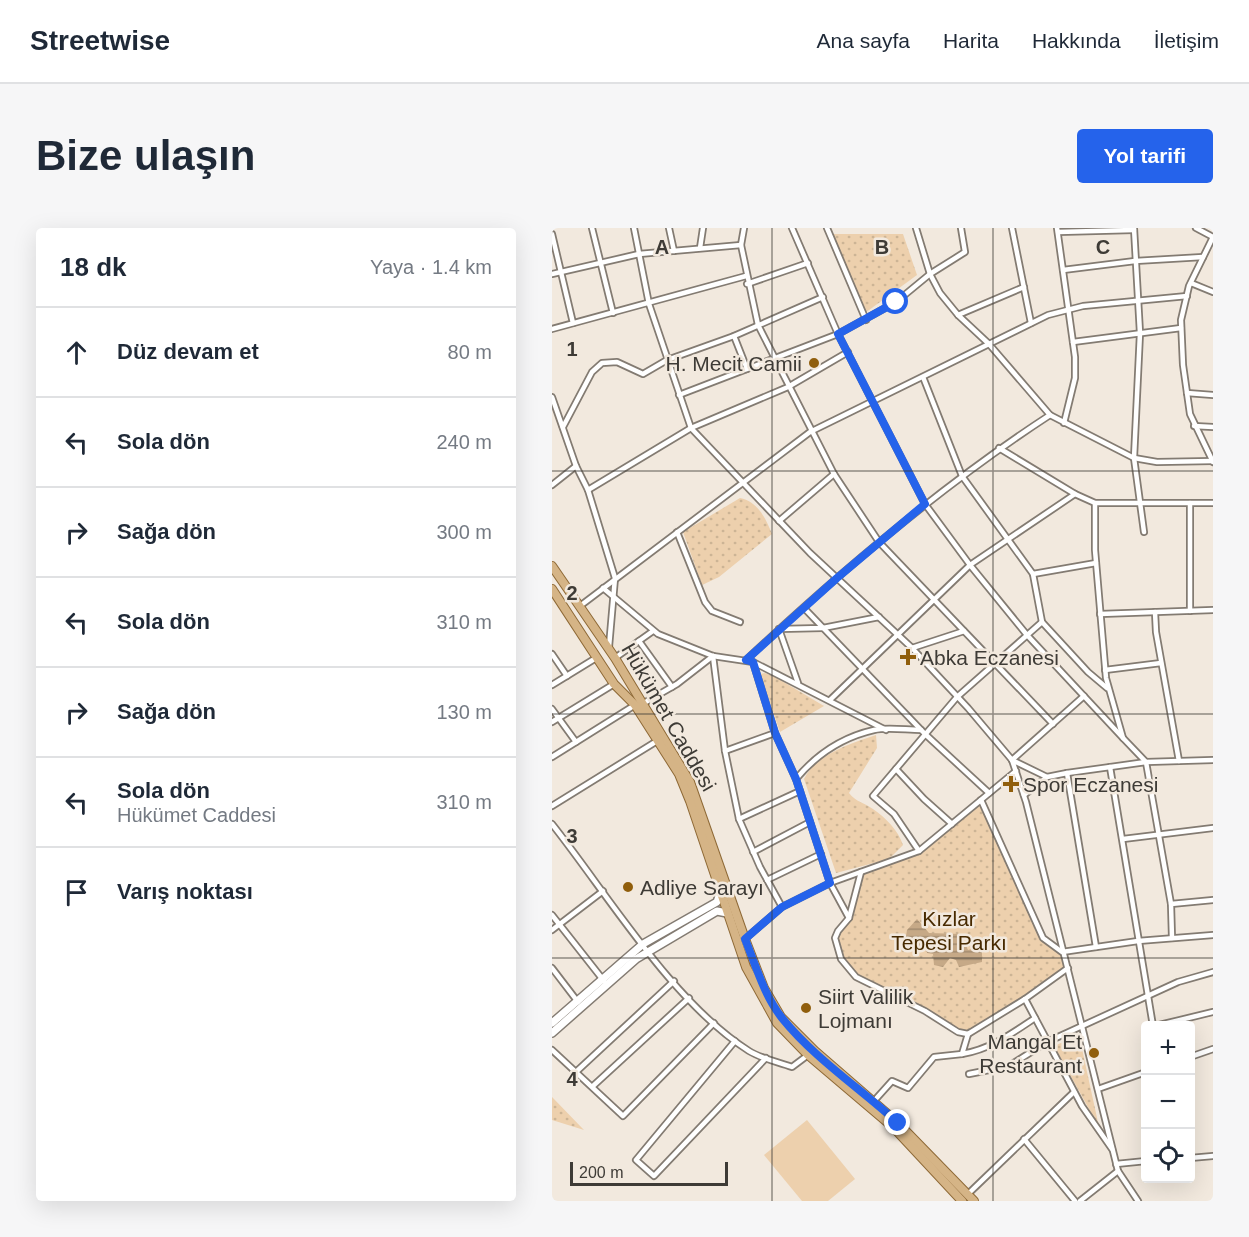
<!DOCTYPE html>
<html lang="tr">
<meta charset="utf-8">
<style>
body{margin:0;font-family:Helvetica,sans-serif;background:#f6f6f7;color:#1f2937}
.controls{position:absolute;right:18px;bottom:18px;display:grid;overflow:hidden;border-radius:6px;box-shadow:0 6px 24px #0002}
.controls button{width:54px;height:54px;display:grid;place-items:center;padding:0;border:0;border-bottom:2px solid #e0e1e3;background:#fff;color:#1f2937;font:30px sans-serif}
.scale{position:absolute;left:18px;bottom:15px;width:158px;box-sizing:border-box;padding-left:6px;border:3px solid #3e3b36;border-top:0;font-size:16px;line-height:21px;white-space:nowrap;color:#3e3b36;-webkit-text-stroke:4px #f2e9de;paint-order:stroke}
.stop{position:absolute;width:18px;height:18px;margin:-14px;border:4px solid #2563eb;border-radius:50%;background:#fff}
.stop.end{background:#2563eb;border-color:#fff;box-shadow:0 2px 6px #0008}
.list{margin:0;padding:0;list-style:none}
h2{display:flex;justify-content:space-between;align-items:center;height:78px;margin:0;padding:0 24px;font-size:26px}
h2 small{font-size:20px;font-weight:400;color:#747a83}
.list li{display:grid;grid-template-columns:39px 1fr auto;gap:18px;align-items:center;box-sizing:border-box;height:90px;padding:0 24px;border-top:2px solid #e0e1e3}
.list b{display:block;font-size:22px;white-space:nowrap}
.list p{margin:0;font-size:20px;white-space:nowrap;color:#747a83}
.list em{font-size:20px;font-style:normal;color:#747a83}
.icon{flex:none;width:33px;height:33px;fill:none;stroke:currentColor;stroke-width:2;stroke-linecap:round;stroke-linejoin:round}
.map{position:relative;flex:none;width:661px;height:973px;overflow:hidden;border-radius:6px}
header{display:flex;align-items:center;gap:36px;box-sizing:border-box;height:84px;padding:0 30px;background:#fff;border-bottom:2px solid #e0e1e3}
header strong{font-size:28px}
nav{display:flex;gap:33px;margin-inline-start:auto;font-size:21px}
.intro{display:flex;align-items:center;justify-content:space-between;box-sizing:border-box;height:144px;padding:0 36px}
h1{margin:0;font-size:42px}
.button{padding:15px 27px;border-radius:6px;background:#2563eb;color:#fff;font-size:21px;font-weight:700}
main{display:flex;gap:36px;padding:0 36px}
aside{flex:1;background:#fff;border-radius:6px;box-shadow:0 6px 24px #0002}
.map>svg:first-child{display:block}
</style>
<header>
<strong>Streetwise</strong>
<nav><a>Ana sayfa</a><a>Harita</a><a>Hakkında</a><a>İletişim</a></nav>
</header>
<div class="intro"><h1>Bize ulaşın</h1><a class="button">Yol tarifi</a></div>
<main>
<aside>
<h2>18 dk<small>Yaya · 1.4 km</small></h2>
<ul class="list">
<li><svg class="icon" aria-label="ahead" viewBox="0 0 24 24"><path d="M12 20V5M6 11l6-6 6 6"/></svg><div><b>Düz devam et</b></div><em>80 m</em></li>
<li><svg class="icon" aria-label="left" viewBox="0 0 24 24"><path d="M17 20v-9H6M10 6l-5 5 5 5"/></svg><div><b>Sola dön</b></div><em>240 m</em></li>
<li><svg class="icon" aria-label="right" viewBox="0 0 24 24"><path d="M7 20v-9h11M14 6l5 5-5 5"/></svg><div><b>Sağa dön</b></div><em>300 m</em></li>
<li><svg class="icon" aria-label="left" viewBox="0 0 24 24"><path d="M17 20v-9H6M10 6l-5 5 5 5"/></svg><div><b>Sola dön</b></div><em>310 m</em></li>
<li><svg class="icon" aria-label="right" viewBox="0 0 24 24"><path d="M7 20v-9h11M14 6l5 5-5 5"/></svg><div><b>Sağa dön</b></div><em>130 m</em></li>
<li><svg class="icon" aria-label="left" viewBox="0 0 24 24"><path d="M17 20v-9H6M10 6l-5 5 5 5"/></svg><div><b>Sola dön</b><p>Hükümet Caddesi</p></div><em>310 m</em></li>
<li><svg class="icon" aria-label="arrive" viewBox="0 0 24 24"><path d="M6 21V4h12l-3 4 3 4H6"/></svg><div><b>Varış noktası</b></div></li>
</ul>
</aside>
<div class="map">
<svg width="661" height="973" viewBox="0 0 661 973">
<defs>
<pattern id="park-dots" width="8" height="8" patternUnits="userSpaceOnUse" patternTransform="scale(1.5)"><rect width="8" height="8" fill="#edd0ad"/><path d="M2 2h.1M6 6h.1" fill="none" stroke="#ccb495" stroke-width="1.8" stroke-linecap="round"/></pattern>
<pattern id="water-rules" width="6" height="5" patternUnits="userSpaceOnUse" patternTransform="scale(1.5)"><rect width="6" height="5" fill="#c6a987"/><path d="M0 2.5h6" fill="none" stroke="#a28b6f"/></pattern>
</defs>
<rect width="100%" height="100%" fill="#f2e9de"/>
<polygon fill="#edd0ad" points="255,892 303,951 276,973 250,973 212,927"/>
<g fill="url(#park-dots)">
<polygon points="280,6 351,6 365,47 313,85"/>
<path d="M188,270C206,274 213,289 220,306L167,349L150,357L131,304Z"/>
<polygon points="213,445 225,450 272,478 228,504 208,446"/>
<path d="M324,507L325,520L297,565C304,574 311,574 321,581C334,590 346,602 351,617L337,631L284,645L252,551C264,526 300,515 324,507Z"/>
<polygon points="429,572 491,710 510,724 516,740 473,771 416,806 406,804 373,783 304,749 289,731 283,717 290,697 297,690 309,644 367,623"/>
<polygon points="527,807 547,899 502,818"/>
<polygon points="0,869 32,902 0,892"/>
</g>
<polygon fill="url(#water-rules)" points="365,691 377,705 409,706 416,722 424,720 430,723 430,734 407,739 404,732 398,730 391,739 382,737 381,726 375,725 375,721 360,721 353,714 355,702"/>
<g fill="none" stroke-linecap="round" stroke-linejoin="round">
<g stroke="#837b72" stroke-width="8">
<g id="street">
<polyline points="40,0 61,85"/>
<polyline points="82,0 97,76 139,200 258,325 360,420 416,480 460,532 474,574 566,943 586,973"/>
<polyline points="117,0 122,23"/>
<polyline points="192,0 189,17 206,97 282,246 327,314 501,496"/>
<polyline points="240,0 286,106 373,276 418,337 475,407 571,510"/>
<polyline points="275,0 314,92"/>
<polyline points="364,0 378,46 388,65 406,87 437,116 498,187 582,230 605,234 661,233"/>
<polyline points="460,0 479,95"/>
<polyline points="505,0 523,129 523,150 512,195"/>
<polyline points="582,0 588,105 582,230 592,304"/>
<polyline points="644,0 661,9"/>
<polyline points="506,4 582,2"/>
<polyline points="0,6 21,95"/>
<polyline points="148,20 151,0"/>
<polyline points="511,42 583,33 651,29"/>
<polyline points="0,46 87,26 189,17"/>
<polyline points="639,55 661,64"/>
<polyline points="195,56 256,35"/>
<polyline points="406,87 472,59"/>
<polyline points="0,101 194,48"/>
<polyline points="182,108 195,141"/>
<polyline points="521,114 629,100"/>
<polyline points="371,149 410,248 481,346 490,394 536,444 555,460"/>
<polyline points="635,165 661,167"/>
<polyline points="127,167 286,106 344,74 378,46 413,24 409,0"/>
<polyline points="0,169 24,238 36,262 63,350 57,419"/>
<polyline points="642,198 661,199"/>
<polyline points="11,199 40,144 50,135 65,134 91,146 115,132 182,108 271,69"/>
<polyline points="447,220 523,266 543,275 661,275"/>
<polyline points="661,234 638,186 631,137 629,92 637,58 661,9"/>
<polyline points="0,257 24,238"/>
<polyline points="36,262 139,200 236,159 296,124"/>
<polyline points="543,275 543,322 554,450 571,510 594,534 619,676 620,710"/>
<polyline points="638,275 638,383"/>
<polyline points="227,293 282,246"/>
<polyline points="125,304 153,374 160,383 188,394"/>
<polyline points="481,346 544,335"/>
<polyline points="51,360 106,406 161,428 201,434 334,502"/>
<polyline points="28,378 258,204 496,87 531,78 635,68"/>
<polyline points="252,380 373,506 437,565"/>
<polyline points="603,384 604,404 627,533"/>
<polyline points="548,386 661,382"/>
<polyline points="227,401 271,400 327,389"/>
<polyline points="227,401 246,455"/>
<polyline points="87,413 120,459"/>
<polyline points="360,420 412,403"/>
<polyline points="0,426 15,448"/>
<polyline points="63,430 101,403"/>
<path d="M194,432C289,343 389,258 498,187"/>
<polyline points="201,434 223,505 244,551 278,655 367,623 464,543"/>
<polyline points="553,442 609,435"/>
<polyline points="0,457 44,430"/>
<polyline points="278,472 418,337 523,266"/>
<polyline points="92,475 125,456 161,428 173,523 187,591"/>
<polyline points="0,481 24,514 83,477"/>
<polyline points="0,494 62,456"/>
<polyline points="173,523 223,505"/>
<polyline points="0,529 24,514"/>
<polyline points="460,532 532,468"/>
<polyline points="460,532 495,549"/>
<polyline points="558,539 601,798"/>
<polyline points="344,541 372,571 400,596"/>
<polyline points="515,545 544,719"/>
<path d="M244,551C264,527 291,509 322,502C336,499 354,502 369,502"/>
<polyline points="248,563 187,591 208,639 230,679 278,655 297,690"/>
<polyline points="472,567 495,549 515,545 594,534 661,532"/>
<polyline points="429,572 491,710 510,724 586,713 661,707"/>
<polyline points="0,578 105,513"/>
<path d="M0,596C57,668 120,774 197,823C210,831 227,834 240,839L256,827"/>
<polyline points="571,611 661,600"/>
<polyline points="367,623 342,586 321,568 405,469 490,394"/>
<polyline points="201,624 258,594"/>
<polyline points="309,644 297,690 286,703 283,710 289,731 304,749 373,783 406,804 416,806 473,771 516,740"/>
<polyline points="215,652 269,626"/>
<polyline points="619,676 661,672"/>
<polyline points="0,687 52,753"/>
<polyline points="0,702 51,663"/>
<polyline points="193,711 230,679"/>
<polyline points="0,740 26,774"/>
<polyline points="473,771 530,878 560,921"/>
<polyline points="603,798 661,784"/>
<path d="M416,806L410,826C439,821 459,806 483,790"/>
<polyline points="183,813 84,932 102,948 214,830"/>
<polyline points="0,822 71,888 162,795"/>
<polyline points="638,829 661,821"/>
<polyline points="25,843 122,753"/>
<polyline points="417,846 457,838 495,814 626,754 661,744"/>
<polyline points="41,858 137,770"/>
<polyline points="546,861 594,844"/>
<polyline points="322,873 340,853 356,860 382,829 410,826"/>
<polyline points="472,911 523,973"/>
<polyline points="638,930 661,928"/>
<polyline points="564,936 594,933"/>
<polyline points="416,966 522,864"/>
<polyline points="528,973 566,943"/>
</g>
</g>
<g stroke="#837b72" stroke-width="10">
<g id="secondary">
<polyline points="0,795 91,716 165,674 169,662"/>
<polyline points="0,805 84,731 165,683 175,685"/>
</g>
</g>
<g stroke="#8e6936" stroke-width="10">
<g id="primary">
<polyline points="0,338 63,430 138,554 193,711 212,760 229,789 263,823 346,895 422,973"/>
<polyline points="0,361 62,456 83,477 127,546 138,573 194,739 225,795 256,827 342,900 410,973"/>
</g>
</g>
<use href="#street" stroke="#fff" stroke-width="4.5"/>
<use href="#secondary" stroke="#fff" stroke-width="7"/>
<use href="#primary" stroke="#d5b486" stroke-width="8"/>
</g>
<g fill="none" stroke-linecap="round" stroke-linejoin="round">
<path stroke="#2563eb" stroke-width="8" d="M344,74L286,106L373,276L285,350L194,432L201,434L223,505L244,551L278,655L230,679L193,711C204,738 212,767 230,790C262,830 309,861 346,895"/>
</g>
<path fill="none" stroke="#3e3b36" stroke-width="1.5" stroke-opacity="0.55" d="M220,0V973M441,0V973M0,243H661M0,486H661M0,730H661"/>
<g fill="#905e0c" stroke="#f2e9de" stroke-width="2">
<circle cx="262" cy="135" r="6"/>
<path d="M353 420h6v6h6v6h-6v6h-6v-6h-6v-6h6z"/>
<path d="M456 547h6v6h6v6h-6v6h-6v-6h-6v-6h6z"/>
<circle cx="76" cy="659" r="6"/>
<circle cx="254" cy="780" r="6"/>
<circle cx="542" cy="825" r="6"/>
</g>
<g text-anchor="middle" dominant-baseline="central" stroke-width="5" stroke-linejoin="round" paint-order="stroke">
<g font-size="21" fill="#3e3b36" stroke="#f2e9de" text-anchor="start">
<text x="250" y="135" text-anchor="end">H. Mecit Camii</text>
<text x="368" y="429">Abka Eczanesi</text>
<text x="471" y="556">Spor Eczanesi</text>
<text x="88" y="659">Adliye Sarayı</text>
<text x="266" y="768">Siirt Valilik<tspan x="266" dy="24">Lojmanı</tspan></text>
<text x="530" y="813" text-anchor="end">Mangal Et<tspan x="530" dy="24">Restaurant</tspan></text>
</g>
<g font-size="21" fill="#3e3b36" stroke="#f2e9de">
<text transform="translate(117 489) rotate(60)">Hükümet Caddesi</text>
</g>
<g font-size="21" fill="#472a00" stroke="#f2e9de">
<text x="397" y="690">Kızlar<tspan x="397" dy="24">Tepesi Parkı</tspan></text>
</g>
</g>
<g font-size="20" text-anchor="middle" font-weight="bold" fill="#3e3b36" stroke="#f2e9de" stroke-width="5" stroke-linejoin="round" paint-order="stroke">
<text x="110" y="26">A</text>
<text x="330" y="26">B</text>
<text x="551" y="26">C</text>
<text x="20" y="128">1</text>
<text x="20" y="372">2</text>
<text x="20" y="615">3</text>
<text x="20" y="858">4</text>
</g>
</svg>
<div class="controls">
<button>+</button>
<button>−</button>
<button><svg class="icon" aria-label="locate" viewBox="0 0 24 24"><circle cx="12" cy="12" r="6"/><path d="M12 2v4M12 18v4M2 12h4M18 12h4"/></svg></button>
</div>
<div class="scale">200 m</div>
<div class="stop" style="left:344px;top:74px"></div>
<div class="stop end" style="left:346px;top:895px"></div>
</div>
</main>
